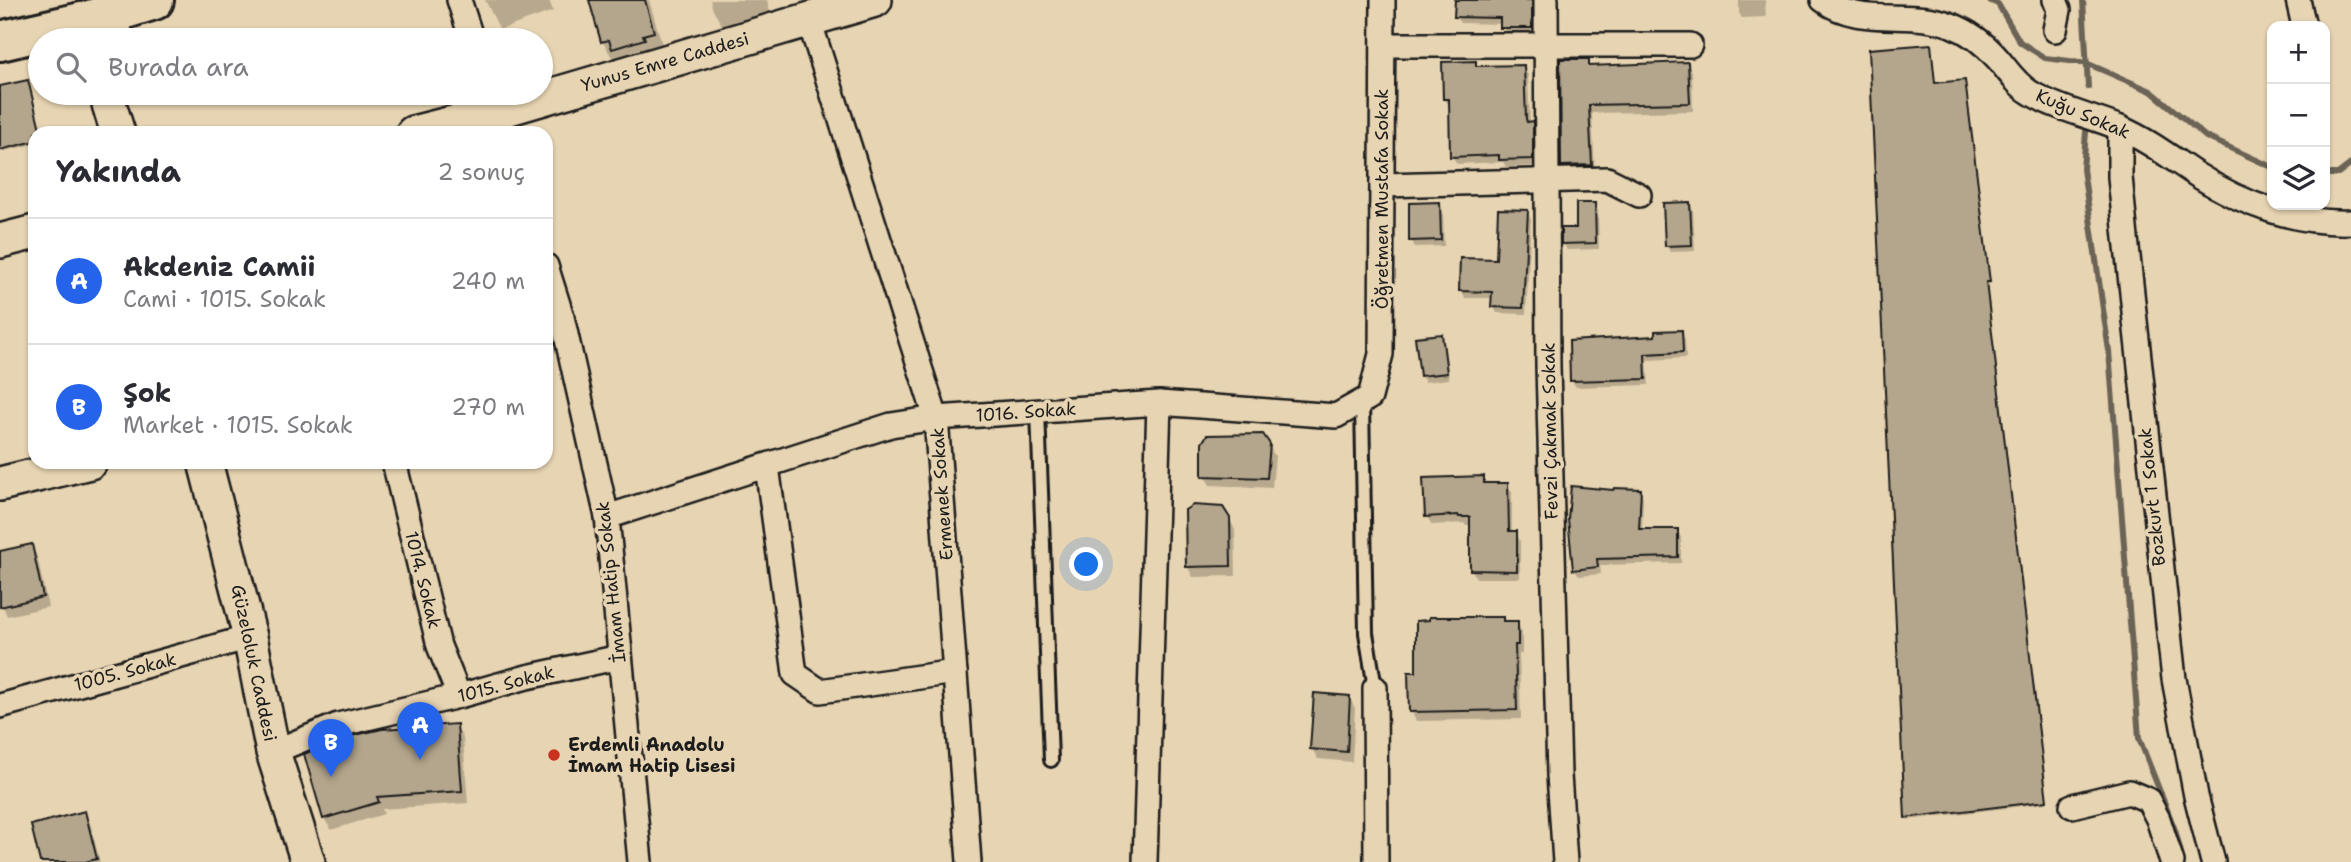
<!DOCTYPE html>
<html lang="tr">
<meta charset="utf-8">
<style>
body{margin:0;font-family:"Shantell Sans",sans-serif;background:#f7f7f7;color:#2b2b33}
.controls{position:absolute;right:21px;top:21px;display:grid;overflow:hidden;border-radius:14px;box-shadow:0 2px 5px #0004}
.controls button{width:63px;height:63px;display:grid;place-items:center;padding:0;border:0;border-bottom:2px solid #e1e1e2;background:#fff;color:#2b2b33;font:35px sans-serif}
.you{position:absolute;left:1087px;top:565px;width:24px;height:24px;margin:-18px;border:5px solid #fff;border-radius:50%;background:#1a73e8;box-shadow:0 0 0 10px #1a73e833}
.badge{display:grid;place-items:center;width:46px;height:46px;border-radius:50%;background:#2563eb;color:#fff;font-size:23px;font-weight:700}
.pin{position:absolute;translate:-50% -58px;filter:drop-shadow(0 2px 4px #0008)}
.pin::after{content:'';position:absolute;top:37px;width:24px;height:21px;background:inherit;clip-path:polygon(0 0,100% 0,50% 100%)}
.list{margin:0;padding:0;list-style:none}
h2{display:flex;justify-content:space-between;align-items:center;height:91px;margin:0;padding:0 28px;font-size:30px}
h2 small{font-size:23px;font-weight:400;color:#7c7c81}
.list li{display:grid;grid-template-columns:46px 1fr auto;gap:21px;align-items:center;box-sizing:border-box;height:126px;padding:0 28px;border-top:2px solid #e1e1e2}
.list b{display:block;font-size:26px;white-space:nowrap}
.list p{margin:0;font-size:23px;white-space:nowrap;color:#7c7c81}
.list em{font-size:23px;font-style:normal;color:#7c7c81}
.icon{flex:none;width:38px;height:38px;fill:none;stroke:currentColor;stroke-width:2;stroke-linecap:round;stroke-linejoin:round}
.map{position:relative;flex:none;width:2351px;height:862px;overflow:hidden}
.search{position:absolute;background:#fff;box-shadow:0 2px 5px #0004;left:28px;top:28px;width:525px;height:77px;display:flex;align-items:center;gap:18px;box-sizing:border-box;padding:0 24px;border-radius:38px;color:#7c7c81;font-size:26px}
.panel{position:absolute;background:#fff;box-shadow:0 2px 5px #0004;left:28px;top:126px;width:525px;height:343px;border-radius:21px}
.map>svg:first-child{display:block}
</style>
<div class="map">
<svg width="2351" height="862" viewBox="0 0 2351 862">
<rect width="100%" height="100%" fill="#e7d4b2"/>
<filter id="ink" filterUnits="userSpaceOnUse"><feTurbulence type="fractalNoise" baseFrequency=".0143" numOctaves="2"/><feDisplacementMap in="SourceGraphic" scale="14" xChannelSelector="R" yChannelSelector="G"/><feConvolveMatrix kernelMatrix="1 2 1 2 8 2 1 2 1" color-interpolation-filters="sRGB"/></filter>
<g filter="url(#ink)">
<g fill="#0003">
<polygon points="485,0 549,0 553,11 500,30"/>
<polygon points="591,0 649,0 664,51 614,61 603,42"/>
<polygon points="710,0 767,0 771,17 724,29 713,10"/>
<polygon points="1456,0 1538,0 1535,34 1506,34 1502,24 1460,23 1456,17"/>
<polygon points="1739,0 1765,0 1766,17 1742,18 1739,13"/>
<polygon points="1930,46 1935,84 1965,84 1990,284 1986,285 2047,803 1908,820"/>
<polygon points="1588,61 1591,67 1687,64 1692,71 1693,111 1592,113 1595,173 1567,173 1563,166"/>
<polygon points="1475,63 1478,68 1523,67 1528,75 1530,123 1536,131 1536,166 1506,167 1503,162 1457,164 1452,156 1451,107 1444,99"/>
<polygon points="0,88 41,133 35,133 35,144 0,152"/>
<polygon points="1439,204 1443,210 1444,246 1415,247 1411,240"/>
<polygon points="1594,204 1598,211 1599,249 1567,250 1563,243 1578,230"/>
<polygon points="1689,204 1693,210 1695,251 1670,252 1666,245"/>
<polygon points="1527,212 1531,219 1526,314 1497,313 1493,306 1493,298 1465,298 1461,291 1498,261"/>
<polygon points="1681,332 1685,339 1686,358 1647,360 1649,385 1576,387 1572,381 1657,338"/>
<polygon points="1441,336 1444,342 1449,379 1425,382 1421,376"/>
<polygon points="1268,445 1275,456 1272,488 1210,485 1204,475"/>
<polygon points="1483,478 1487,484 1507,484 1512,492 1512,533 1516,533 1520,541 1520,578 1476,578 1472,570 1472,525 1465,525 1464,523 1432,525 1427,517 1425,480"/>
<polygon points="1640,491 1643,497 1642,531 1677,531 1681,537 1681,563 1600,565 1601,574 1579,576 1575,569 1615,492"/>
<polygon points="1229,518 1235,530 1236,576 1193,577 1187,566"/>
<polygon points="31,546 37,556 48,607 7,616 0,599 0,552"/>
<polygon points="1502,619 1504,623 1517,623 1522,632 1522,654 1519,654 1521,719 1416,721 1411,711 1418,673"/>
<polygon points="1349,697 1355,708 1352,762 1318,759 1312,749"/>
<polygon points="456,726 463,738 468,803 382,809 384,814 331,830 324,818"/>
<polygon points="84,813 90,823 100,862 42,862"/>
</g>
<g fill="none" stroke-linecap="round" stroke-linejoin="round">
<g stroke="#6b6356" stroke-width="6">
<polyline points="1989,0 1998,4 2020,42 2045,58 2086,63 2151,91 2206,137 2272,167"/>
<polyline points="2083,0 2088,87"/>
<polyline points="2086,132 2083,169 2109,351 2139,738 2175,830 2181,853"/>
<polyline points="2325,174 2338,174 2351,164"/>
</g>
</g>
<g fill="#b4a68d" stroke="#1c1c1c" stroke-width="2">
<polygon points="589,0 645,0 654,32 643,35 645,39 612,49 609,40 601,42"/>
<polygon points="1455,0 1532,0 1532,28 1500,28 1500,18 1454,17"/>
<polygon points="1931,44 1935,83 1965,80 1990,282 1986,282 2047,801 1905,818 1869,49"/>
<polygon points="1560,59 1589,59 1589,66 1688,62 1690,103 1589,105 1592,165 1561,166"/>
<polygon points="1476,61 1476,66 1524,65 1526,119 1527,122 1533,121 1533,159 1499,160 1499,155 1450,157 1449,99 1443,99 1442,62"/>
<polygon points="28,80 41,133 35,133 35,141 0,150 0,86"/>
<polygon points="1440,202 1441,240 1409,241 1409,203"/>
<polygon points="1690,202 1692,245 1665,246 1663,203"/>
<polygon points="1576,203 1595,203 1596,243 1561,244 1561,228 1576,228"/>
<polygon points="1498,209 1528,210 1523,308 1491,307 1492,292 1459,291 1460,258 1496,259"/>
<polygon points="1682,330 1683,352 1645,354 1646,379 1570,381 1569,341 1655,336 1655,331"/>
<polygon points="1442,334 1447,373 1420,376 1415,337"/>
<polygon points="1263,434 1270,444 1267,478 1202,476 1202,443 1207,435"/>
<polygon points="1484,476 1484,483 1508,483 1509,531 1517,531 1517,571 1470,570 1470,517 1459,517 1458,515 1425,517 1423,478"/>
<polygon points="1571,486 1613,490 1614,488 1641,489 1639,529 1678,529 1678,557 1597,559 1598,567 1573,570 1568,519"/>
<polygon points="1193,505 1223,507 1230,518 1231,566 1186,567 1185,510"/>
<polygon points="32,544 43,597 0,607 0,551"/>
<polygon points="1429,617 1503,617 1503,621 1518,621 1518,645 1515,645 1517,710 1409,712 1408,672 1416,672 1416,621 1429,620"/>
<polygon points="1314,693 1350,696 1347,752 1310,749"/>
<polygon points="457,724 462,791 377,797 379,802 323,819 304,754 342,738 382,729"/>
<polygon points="85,811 97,859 85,862 40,862 31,825"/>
</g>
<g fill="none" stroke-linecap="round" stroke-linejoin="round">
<g stroke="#1c1c1c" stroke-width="18">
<g id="lane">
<polyline points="1362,402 1366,633 1375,688"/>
<polyline points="1038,411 1051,760"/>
</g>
</g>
<g stroke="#1c1c1c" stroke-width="28">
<g id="street">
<polyline points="459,0 472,40"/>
<polyline points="1546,0 1548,366 1559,775 1565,862"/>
<path d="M1823,0C1859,28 1911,9 1951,25C1970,32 1985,44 1998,59C2008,71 2017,85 2031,93C2054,108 2094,117 2120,128C2148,140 2171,158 2197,175C2242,204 2296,224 2351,222"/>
<polyline points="2055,0 2059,10 2055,30"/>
<polyline points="2298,0 2304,26"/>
<polyline points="809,20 936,418 969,862"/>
<polyline points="1383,45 1690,45"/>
<polyline points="490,93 503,133"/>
<polyline points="2120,128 2120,177 2126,238 2174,679 2196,796 2213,862"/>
<polyline points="1382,185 1607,179 1639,195"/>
<polyline points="546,266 562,317 607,517 640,862"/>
<polyline points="394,462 439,646 459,696"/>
<polyline points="767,466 795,674 820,691 955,672"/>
<polyline points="607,517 891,425 936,418 1159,403 1336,416 1370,397 1381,354 1383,0"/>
<polyline points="1375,688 1376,862"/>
<polyline points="0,706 250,637"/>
<polyline points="273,752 338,725 459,696 527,677 620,657"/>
<polyline points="2072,806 2129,792 2148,800 2158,819 2172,862"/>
<polyline points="1145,862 1159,403"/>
</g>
</g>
<g stroke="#1c1c1c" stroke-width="38">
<g id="secondary">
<polyline points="114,40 115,12"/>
<polyline points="109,104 118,133"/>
<polyline points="413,133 496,112 875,0"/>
<polyline points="0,241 35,232"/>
<polyline points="205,462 250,637 273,752 308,862"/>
<polyline points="0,484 90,462"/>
</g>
</g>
<g stroke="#1c1c1c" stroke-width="44">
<polyline id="highway" points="0,41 90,20 154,0"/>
</g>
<use href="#lane" stroke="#e7d4b2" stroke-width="12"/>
<use href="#street" stroke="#e7d4b2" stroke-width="23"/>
<use href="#secondary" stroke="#e7d4b2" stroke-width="33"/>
<use href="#highway" stroke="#e7d4b2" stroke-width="38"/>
</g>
</g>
<circle fill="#c8321e" stroke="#e7d4b2" stroke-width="2.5" cx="554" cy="755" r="7"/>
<g text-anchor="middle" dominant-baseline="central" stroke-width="7" stroke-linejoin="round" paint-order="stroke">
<g font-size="18" fill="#1c1c1c" stroke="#e7d4b2">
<text transform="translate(665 62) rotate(-16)">Yunus Emre Caddesi</text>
<text transform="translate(2083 114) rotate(23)">Kuğu Sokak</text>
<text transform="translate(1382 199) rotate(-90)">Öğretmen Mustafa Sokak</text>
<text transform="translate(1026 412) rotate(-4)">1016. Sokak</text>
<text transform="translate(1550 431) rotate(-91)">Fevzi Çakmak Sokak</text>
<text transform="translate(942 494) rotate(-94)">Ermenek Sokak</text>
<text transform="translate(2152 497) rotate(-96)">Bozkurt 1 Sokak</text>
<text transform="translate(423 580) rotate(76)">1014. Sokak</text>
<text transform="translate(611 582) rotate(-96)">İmam Hatip Sokak</text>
<text transform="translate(254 663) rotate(78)">Güzeloluk Caddesi</text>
<text transform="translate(125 672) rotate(-15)">1005. Sokak</text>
<text transform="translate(506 684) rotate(-15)">1015. Sokak</text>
</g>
<g font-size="18" font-weight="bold" fill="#1c1c1c" stroke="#e7d4b2" text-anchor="start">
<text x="568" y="745">Erdemli Anadolu<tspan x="568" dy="21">İmam Hatip Lisesi</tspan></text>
</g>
</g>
</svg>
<div class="controls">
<button>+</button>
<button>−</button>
<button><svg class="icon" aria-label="layers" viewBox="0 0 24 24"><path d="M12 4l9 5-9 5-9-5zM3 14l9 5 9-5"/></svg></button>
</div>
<div class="you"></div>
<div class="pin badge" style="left:420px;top:760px">A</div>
<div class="pin badge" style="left:331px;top:777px">B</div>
<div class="search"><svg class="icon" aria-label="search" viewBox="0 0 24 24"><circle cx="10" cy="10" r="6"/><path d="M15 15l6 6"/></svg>Burada ara</div>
<section class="panel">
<h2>Yakında<small>2 sonuç</small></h2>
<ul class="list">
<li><span class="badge">A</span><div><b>Akdeniz Camii</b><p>Cami · 1015. Sokak</p></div><em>240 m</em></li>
<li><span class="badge">B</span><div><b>Şok</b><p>Market · 1015. Sokak</p></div><em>270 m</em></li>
</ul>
</section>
</div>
